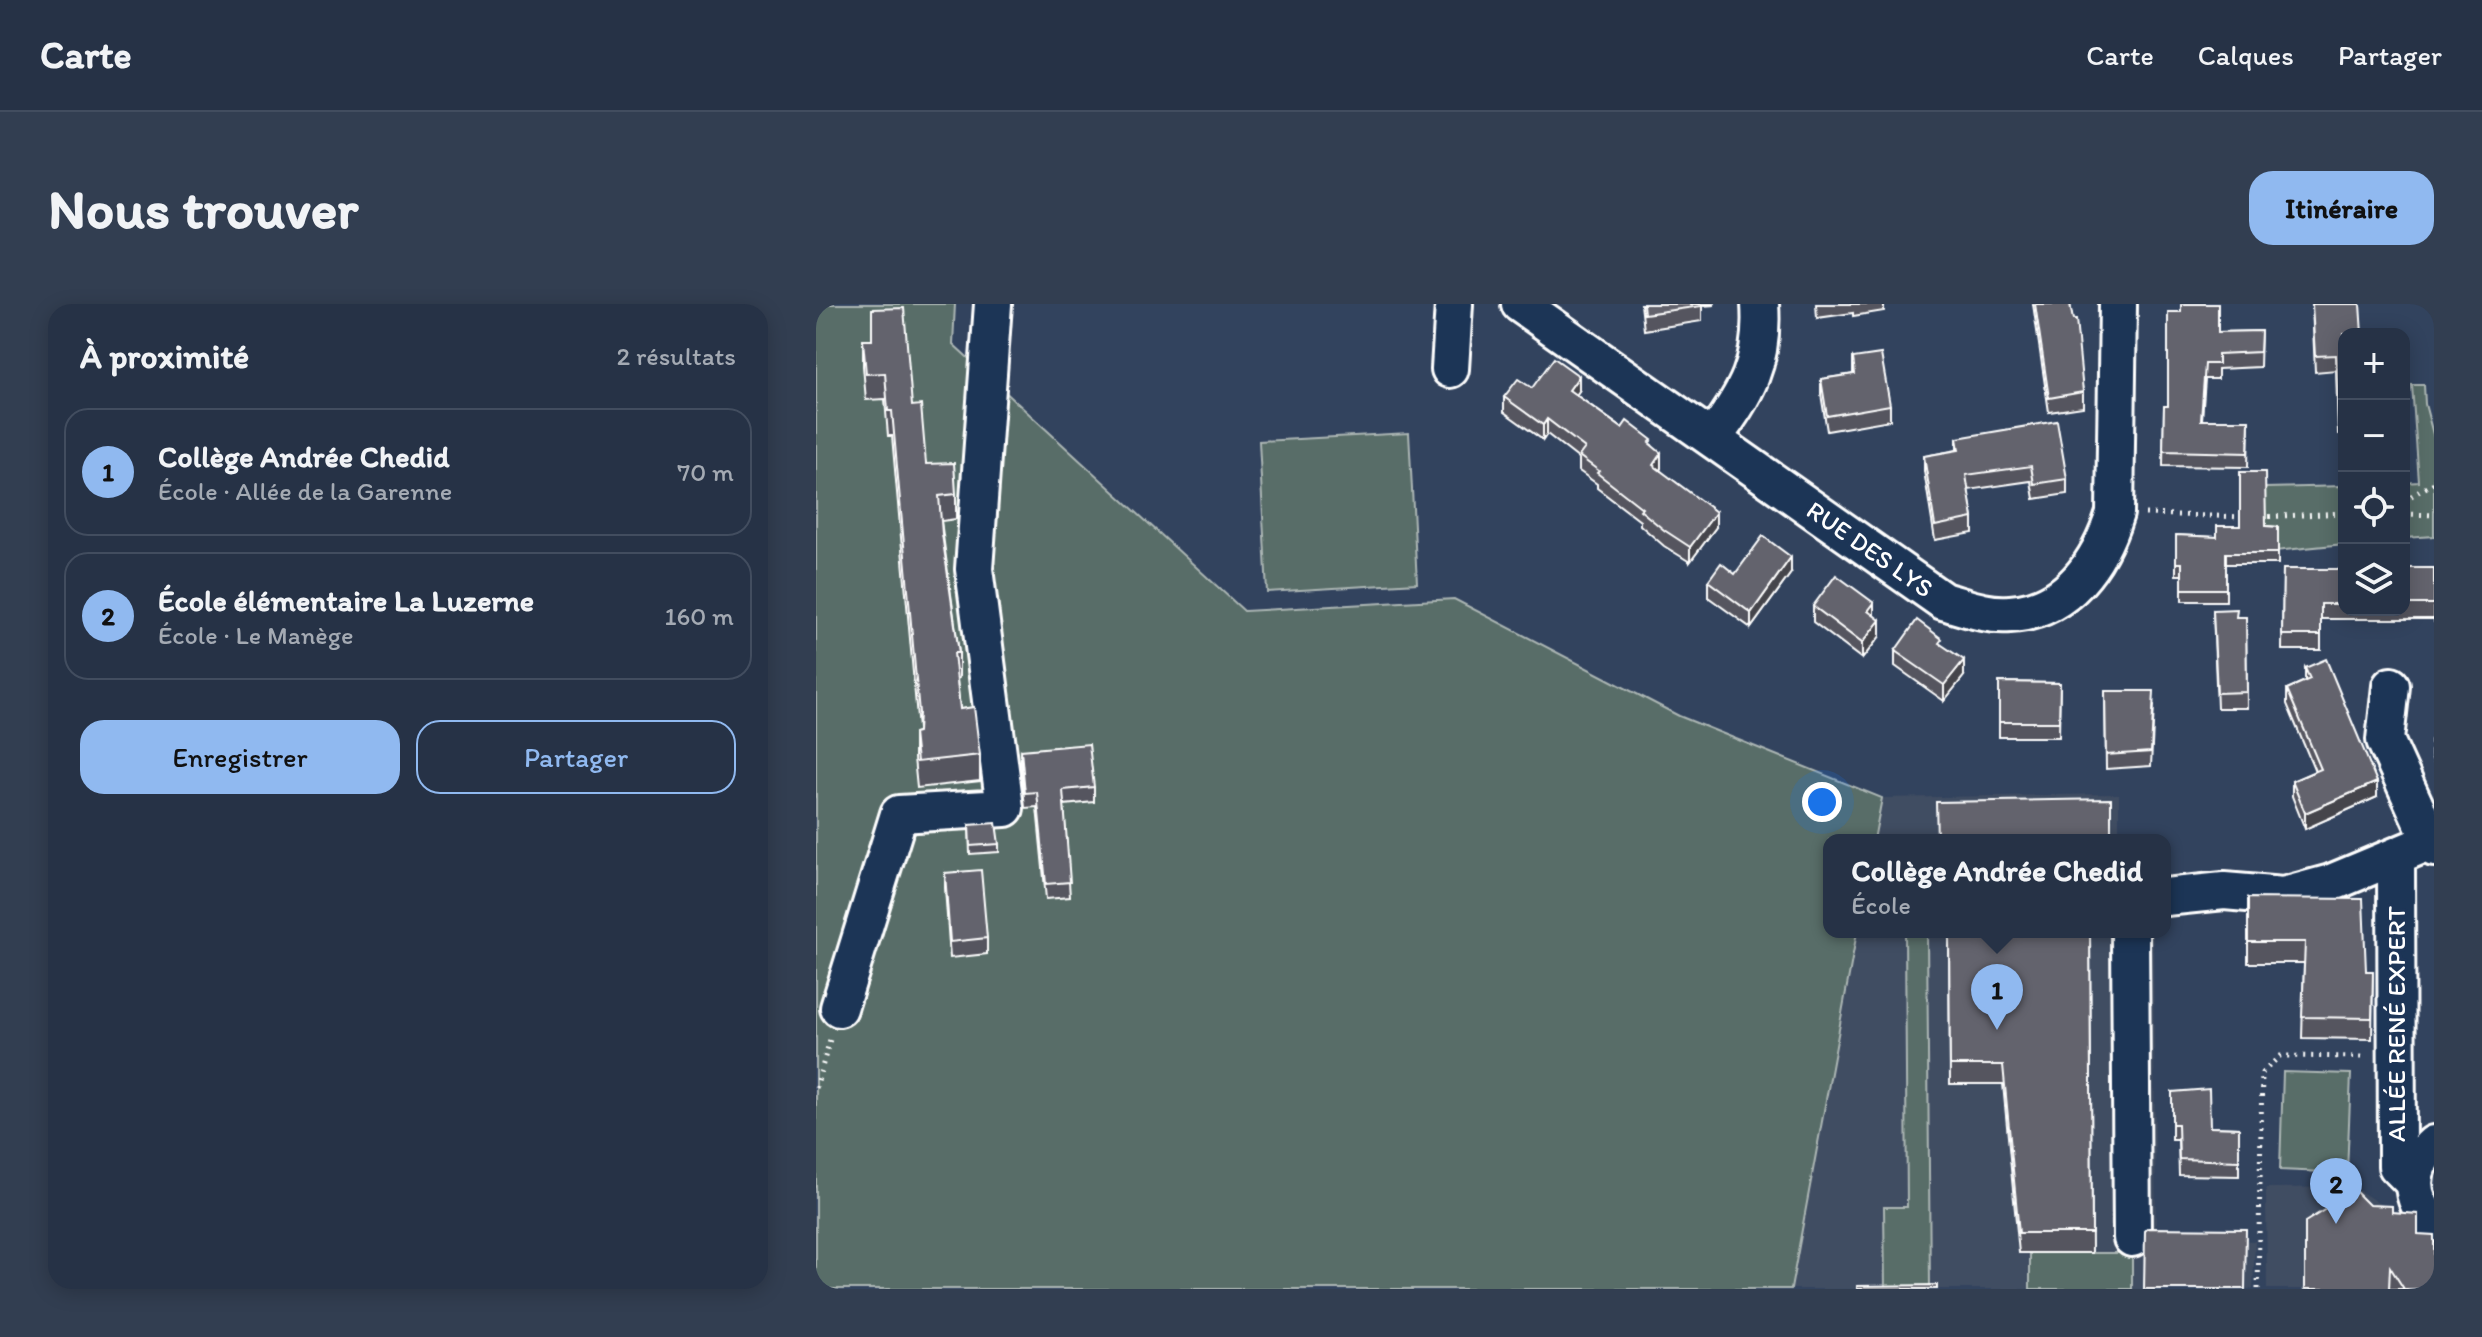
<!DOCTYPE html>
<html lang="fr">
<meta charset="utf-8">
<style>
body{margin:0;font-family:Itim,sans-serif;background:#323e51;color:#f1f3f6}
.controls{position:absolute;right:24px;top:24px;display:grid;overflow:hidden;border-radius:16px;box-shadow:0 4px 20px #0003}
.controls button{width:72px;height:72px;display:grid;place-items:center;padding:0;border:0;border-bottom:2px solid #424d5f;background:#263246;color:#f1f3f6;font:40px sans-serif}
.you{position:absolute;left:1006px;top:498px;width:28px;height:28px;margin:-20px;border:6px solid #fff;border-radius:50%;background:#1a73e8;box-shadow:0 0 0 12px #1a73e833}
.badge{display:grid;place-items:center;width:52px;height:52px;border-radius:50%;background:#90b9f0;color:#111;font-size:26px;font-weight:700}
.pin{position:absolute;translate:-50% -66px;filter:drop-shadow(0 2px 4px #0008)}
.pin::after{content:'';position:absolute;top:42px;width:28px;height:24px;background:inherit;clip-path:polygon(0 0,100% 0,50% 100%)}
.popup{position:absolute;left:1007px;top:530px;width:348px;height:104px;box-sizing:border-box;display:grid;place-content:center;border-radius:16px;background:#263246;filter:drop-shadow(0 2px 6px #0005);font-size:26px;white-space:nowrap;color:#a4aab3}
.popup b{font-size:30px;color:#f1f3f6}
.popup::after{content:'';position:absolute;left:50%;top:100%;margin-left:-16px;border:16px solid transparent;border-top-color:#263246}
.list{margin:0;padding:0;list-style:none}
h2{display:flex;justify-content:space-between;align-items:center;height:104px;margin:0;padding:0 32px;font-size:34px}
h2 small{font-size:26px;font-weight:400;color:#a4aab3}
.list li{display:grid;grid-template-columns:52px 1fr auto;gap:24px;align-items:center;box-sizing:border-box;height:128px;margin:0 16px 16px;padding:0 16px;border:2px solid #424d5f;border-radius:24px}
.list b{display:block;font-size:30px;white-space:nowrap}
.list p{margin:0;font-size:26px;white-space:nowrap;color:#a4aab3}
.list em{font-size:26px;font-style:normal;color:#a4aab3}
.actions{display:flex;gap:16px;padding:24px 32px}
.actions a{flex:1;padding:18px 0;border:2px solid #90b9f0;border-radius:24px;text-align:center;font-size:28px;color:#90b9f0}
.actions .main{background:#90b9f0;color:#111}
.icon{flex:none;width:44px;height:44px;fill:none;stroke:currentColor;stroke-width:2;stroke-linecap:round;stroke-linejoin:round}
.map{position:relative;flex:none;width:1618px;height:985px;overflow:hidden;border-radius:24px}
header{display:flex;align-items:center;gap:48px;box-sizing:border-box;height:112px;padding:0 40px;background:#263246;border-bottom:2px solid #424d5f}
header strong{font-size:38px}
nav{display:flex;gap:44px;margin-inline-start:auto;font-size:28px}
.intro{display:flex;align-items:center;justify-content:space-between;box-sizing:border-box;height:192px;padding:0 48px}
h1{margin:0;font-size:56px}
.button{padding:20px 36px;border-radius:24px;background:#90b9f0;color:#111;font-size:28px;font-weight:700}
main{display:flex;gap:48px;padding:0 48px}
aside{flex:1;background:#263246;border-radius:24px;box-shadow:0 4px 20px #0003}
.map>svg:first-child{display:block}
</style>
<header>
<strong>Carte</strong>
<nav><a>Carte</a><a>Calques</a><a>Partager</a></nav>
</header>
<div class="intro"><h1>Nous trouver</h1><a class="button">Itinéraire</a></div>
<main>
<aside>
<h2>À proximité<small>2 résultats</small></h2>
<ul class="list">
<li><span class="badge">1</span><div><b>Collège Andrée Chedid</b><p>École · Allée de la Garenne</p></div><em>70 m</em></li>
<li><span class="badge">2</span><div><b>École élémentaire La Luzerne</b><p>École · Le Manège</p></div><em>160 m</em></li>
</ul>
<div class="actions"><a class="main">Enregistrer</a><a>Partager</a></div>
</aside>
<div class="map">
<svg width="1618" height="985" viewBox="0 0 1618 985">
<rect width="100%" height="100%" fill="#32435e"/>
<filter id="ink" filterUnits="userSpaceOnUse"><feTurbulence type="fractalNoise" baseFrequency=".0125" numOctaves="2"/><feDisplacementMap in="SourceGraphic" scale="16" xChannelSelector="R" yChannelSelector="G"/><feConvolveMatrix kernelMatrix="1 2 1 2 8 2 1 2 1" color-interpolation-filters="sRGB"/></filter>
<g filter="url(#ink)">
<g fill="#414d62">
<polygon points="1303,490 1303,536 1058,536 1066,494"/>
<polygon points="1041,628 1337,628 1340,933 1439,937 1437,985 975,985"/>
<polygon points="1538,883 1568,903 1618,985 1451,985 1450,884"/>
</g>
<g fill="#586d68" stroke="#acb6b4" stroke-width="2">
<polygon points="0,0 139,0 137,40 428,307 638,295 863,412 1066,494 1058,536 1013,536 1013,628 1041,628 975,985 0,985"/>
<polygon points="1596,81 1608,81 1609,100 1618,134 1618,232 1588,234 1588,179 1603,178"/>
<polygon points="593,129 601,279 451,288 443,137"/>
<polygon points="1528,182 1528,240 1449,248 1449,184"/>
<polygon points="1089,628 1111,628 1114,985 1069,985 1068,903 1091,903"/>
<polygon points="1467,768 1535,770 1531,869 1464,866"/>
<rect x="1214" y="949" width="102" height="36"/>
</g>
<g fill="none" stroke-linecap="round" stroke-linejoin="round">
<g stroke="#fff" stroke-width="42">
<g id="minor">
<path d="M704,0L1127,297C1149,303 1171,312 1194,310C1251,307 1284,258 1299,209L1302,0"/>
<polyline points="634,65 638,0"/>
<path d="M897,134C931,88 948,59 944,0"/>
<polyline points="1575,382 1569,436 1618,544"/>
<polyline points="1580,555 1581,862 1597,878"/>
<polyline points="1349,593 1408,587 1467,592 1515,579 1618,536"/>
<polyline points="1314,628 1316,934"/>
<polyline points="23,704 83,510 189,504 158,265 177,0"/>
<path d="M1618,840C1591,863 1592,896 1618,919"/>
</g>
</g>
<g stroke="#fff" stroke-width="5" stroke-dasharray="2 6" stroke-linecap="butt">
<polyline points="1588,196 1618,179"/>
<polyline points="1329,210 1431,213"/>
<polyline points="1588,210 1618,211"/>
<polyline points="1445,213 1528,209"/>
<polyline points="0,784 15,732"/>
<polyline points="1442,985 1446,769 1464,752 1551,753"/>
</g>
<use href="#minor" stroke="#1d3557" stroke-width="36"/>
</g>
<g fill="#55555e" stroke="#fff" stroke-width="2">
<polygon points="825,0 898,0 898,1 886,2 886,17 828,26"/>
<polygon points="1000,0 1068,0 1068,7 1037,12 1037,9 1001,14"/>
<polygon points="1217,0 1254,0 1267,88 1267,103 1233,108"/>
<polygon points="1496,0 1528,30 1528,130 1522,130 1520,66 1499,68"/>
<polygon points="56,5 96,102 110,160 140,190 140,215 125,217 143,349 143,374 141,375 144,405 164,451 164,477 101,484 98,454 98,429 102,428 102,425 76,132 72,132 69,95 50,96 47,62 47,36 56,36"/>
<polygon points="1445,27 1444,63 1402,65 1402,75 1389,75 1386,116 1433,116 1432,163 1347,162 1348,102 1352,102 1402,28"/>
<polygon points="1037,54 1074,101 1074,116 1011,127 1005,90 1005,75 1037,70"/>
<polygon points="716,84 763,87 760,91 806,124 836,141 845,164 844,166 900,223 874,258 848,242 824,221 824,217 781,184 781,180 763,167 763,155 731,130 727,136 688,108 688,93"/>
<polygon points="1141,134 1251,175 1251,190 1218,195 1215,177 1152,186 1157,214 1157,229 1119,236 1108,167 1108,152 1141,146"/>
<polygon points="1450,222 1462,223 1462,260 1410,260 1410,297 1366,297 1366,271 1360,271 1360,231 1401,233"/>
<polygon points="1588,264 1618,264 1618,319 1618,315 1505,315 1505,346 1466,346 1467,265 1528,265 1528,306 1588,306"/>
<polygon points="975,269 935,324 892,293 892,277"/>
<polygon points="997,302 1058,311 1064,332 1046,355 997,318"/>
<polygon points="1397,306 1421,313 1430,313 1431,404 1401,404"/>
<polygon points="1079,347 1148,372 1128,397 1079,362"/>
<polygon points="1489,364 1561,493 1489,525 1476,492 1476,477 1499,467 1471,400 1471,385 1489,377"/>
<polygon points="1183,378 1244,379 1243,433 1183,433"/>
<polygon points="1289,387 1338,401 1335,462 1290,465"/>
<polygon points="1618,435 1618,460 1615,452 1615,436"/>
<polygon points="205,446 278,483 278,498 248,501 254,593 230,595 221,503 209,504 205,461"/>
<polygon points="153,521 183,540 183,548 154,550"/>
<polygon points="129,569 171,634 171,650 134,654 129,584"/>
<polygon points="1432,594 1550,667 1557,667 1556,735 1486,734 1488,659 1432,659"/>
<polygon points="1133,628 1274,628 1276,949 1203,949 1187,780 1134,780"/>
<polygon points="1356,788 1394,823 1423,824 1423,872 1363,871 1362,836 1356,836"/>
<polygon points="1576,908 1602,930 1618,985 1489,985"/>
</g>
<g fill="#45454c" stroke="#fff" stroke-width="2">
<polygon points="763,72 763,87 753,101 753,86"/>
<polygon points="731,115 731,130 727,136 727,121"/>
<polygon points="845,149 845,164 837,176 837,161"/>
<polygon points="900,208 900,223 874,258 874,243"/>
<polygon points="975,253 975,269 935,324 935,309"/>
<polygon points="1058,299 1058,314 1052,307"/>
<polygon points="1064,316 1064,332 1046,355 1046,339"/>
<polygon points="1148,356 1148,372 1128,397 1128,381"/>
<polygon points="1561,478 1561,493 1489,525 1489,509"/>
</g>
<g fill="#63636d" stroke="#fff" stroke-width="2">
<polygon points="827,0 886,0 886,2 828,10"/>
<polygon points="1219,0 1254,0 1257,16 1260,16 1267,88 1233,94"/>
<polygon points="1365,0 1402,0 1402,28 1445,27 1444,48 1402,50 1402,60 1389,60 1385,116 1433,116 1432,149 1347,147 1348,102 1352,102 1352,8 1365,8"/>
<polygon points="1496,0 1544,0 1546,30 1528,30 1528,115 1522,115 1520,51 1499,52"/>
<polygon points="88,4 96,102 105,101 110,160 138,159 140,190 123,192 126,230 143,349 138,349 144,405 158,403 164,451 101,458 98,429 102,428 103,409 76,107 72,107 69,69 50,70 47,36 56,36 56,5"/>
<polygon points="1065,50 1074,101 1011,112 1005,75 1039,70 1037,54"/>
<polygon points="738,54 763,72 753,86 806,124 811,117 836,136 833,139 845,149 837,161 900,208 874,243 848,226 824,206 826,204 781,169 783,167 763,152 769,144 731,115 727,121 688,93 702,75 716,84"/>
<polygon points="1241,117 1251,175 1218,180 1215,162 1150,171 1157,214 1119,222 1108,152 1143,146 1141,134"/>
<polygon points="1424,168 1449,168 1450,222 1462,223 1462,249 1410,249 1410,285 1366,285 1366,259 1360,259 1360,231 1401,233 1401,222 1424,222"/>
<polygon points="947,232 975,253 935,309 892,277 905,259 919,270"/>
<polygon points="1588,264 1618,264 1618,304 1618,300 1588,300"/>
<polygon points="1467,265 1528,265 1528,300 1505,300 1505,331 1466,331"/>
<polygon points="1020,271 1058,299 1052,307 1064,316 1046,339 997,302"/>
<polygon points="1421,305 1420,313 1430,313 1431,388 1401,389 1397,306"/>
<polygon points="1101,316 1126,335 1123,339 1148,356 1128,381 1079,347"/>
<polygon points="1510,355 1561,478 1489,509 1476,477 1505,465 1471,385 1494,375 1489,364"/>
<polygon points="1183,378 1244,379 1243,418 1183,418"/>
<polygon points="1289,387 1338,387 1335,448 1290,451"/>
<polygon points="273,440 278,483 247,486 254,578 230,580 221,488 209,489 205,446"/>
<polygon points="1295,495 1295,536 1121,536 1120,498"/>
<polygon points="180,519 183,540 154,542 153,521"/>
<polygon points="165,566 171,634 134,638 129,569"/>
<polygon points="1432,594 1547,595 1550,667 1557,667 1556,714 1486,713 1489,638 1432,638"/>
<polygon points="1133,628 1274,628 1276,929 1203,929 1187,761 1134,761"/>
<polygon points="1393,785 1394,823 1423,824 1423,857 1363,855 1362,820 1356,820 1356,788"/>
<polygon points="1539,887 1553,901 1576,902 1576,908 1602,910 1602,930 1618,931 1618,985 1588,985 1574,963 1573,985 1489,985 1489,918"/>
<polygon points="1332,924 1430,925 1429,985 1328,985 1329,927"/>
<polygon points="1121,981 1121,985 1041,985 1041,982"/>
</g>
</g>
<g text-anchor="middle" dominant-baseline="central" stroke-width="6" stroke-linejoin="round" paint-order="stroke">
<g font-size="26" fill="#fff" stroke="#1d3557">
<text transform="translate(1054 245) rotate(35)">RUE DES LYS</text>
<text transform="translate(1580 720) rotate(-90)">ALLÉE RENÉ EXPERT</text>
</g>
</g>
</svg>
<div class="controls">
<button>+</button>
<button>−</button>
<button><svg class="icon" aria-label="locate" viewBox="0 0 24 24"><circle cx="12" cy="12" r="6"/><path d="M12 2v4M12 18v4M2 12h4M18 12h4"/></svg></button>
<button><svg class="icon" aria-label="layers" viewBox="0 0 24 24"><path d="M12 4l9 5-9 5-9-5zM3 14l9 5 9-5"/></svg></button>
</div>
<div class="you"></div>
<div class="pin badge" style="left:1181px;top:726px">1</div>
<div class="popup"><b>Collège Andrée Chedid</b>École</div>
<div class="pin badge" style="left:1520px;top:920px">2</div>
</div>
</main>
